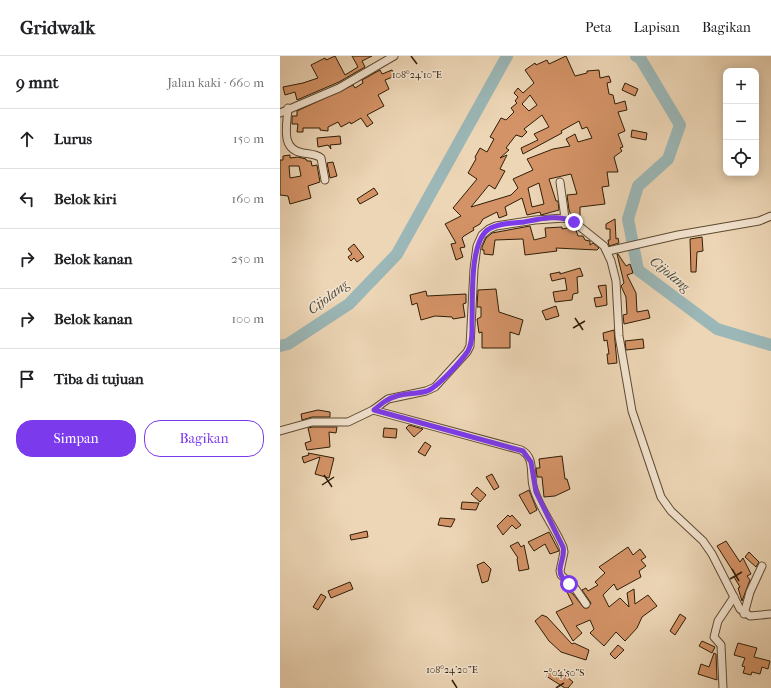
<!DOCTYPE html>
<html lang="id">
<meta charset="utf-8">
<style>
body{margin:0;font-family:"IM FELL French Canon",serif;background:#f2f2f2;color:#202124}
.controls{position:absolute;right:12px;top:12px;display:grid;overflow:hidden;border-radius:8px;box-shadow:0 2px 10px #0003}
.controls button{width:36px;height:36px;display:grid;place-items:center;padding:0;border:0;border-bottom:1px solid #e0e0e0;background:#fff;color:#202124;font:20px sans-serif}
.stop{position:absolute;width:12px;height:12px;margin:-9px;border:3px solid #7c3aed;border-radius:50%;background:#fff}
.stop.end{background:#7c3aed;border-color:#fff;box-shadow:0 1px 4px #0008}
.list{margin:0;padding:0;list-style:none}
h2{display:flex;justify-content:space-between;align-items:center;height:52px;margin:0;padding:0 16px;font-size:17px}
h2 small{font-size:13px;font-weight:400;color:#757577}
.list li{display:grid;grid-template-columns:26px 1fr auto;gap:12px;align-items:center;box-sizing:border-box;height:60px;padding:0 16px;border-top:1px solid #e0e0e0}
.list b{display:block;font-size:15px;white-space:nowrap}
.list em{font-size:13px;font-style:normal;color:#757577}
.actions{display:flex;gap:8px;padding:12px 16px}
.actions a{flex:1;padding:9px 0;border:1px solid #7c3aed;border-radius:16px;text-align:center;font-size:14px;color:#7c3aed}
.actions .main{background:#7c3aed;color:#fff}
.icon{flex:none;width:22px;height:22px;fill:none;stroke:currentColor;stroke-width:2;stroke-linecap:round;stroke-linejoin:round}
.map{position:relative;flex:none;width:491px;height:632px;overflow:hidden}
header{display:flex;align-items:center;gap:24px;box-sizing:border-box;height:56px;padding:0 20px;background:#fff;border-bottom:1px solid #e0e0e0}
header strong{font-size:19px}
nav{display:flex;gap:22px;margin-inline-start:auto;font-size:14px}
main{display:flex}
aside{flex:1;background:#fff}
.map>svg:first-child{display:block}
</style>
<header>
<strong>Gridwalk</strong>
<nav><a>Peta</a><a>Lapisan</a><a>Bagikan</a></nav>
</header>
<main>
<aside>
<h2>9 mnt<small>Jalan kaki · 660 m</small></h2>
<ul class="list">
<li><svg class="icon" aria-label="ahead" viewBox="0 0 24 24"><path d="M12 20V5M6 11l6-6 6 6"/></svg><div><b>Lurus</b></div><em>150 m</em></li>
<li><svg class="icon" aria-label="left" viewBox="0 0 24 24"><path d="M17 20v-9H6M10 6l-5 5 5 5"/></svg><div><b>Belok kiri</b></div><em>160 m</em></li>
<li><svg class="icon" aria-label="right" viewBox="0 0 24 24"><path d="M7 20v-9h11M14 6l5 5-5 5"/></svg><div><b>Belok kanan</b></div><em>250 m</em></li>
<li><svg class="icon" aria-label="right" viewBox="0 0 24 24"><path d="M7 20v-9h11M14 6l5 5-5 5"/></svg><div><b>Belok kanan</b></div><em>100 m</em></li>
<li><svg class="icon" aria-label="arrive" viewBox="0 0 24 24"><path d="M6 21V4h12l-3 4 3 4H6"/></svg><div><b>Tiba di tujuan</b></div></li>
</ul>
<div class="actions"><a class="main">Simpan</a><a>Bagikan</a></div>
</aside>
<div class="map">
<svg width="491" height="632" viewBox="0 0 491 632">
<rect width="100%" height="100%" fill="#edd6b6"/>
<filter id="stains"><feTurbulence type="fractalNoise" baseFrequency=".005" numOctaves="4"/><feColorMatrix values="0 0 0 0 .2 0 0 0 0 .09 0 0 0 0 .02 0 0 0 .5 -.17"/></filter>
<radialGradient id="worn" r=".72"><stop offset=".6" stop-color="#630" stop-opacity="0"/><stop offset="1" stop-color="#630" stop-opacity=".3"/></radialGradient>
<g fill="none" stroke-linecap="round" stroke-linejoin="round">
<g stroke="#9bb7b7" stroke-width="12">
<polyline points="356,0 360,2 400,69 388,103 358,130 348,163 358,214 437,273 491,289"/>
<polyline points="0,290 8,288 69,248 117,198 227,0"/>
</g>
</g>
<g fill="#d49367" stroke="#2f1d06" fill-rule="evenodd">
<polygon points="55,0 65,19 78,11 72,0 92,0 82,5 85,11 59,26 17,44 15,36 5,39 3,31 23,27 38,22 31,9 45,2 46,4"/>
<path d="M286,0L295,20L307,17V15L319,14L320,22L329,20L331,26L327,27L329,38L333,39L335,48L345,45L347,54L338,56L345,75L338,78L343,91L340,92L342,95L334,101L338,116H327L329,130L322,131L325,148L300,151V160L295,161L291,159L289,154L287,139L297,138L291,118L269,123L276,145H278L279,154L261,159L260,156L247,159L242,142L225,151L227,159L219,162L217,156L203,163L200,168L193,172L194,174L184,180L182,182L185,191L180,192L183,201L176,204L171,188L176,187L165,168L181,160L173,152L197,123L188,117L196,103L195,101L200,92L207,96L214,83L210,81L221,62L226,64L234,56L231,52L237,47L235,45L238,41L234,37L238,32L243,37L254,27L245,14L255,7L256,9L267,4L269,8ZM250,39L257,49L249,55L242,48ZM262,59L269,71L254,78L258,84L241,92L243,98L282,77L281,75L299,65L302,73L307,71L312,82L298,86L295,78L286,83L290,90L273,93L247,103L253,114L233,123L238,132L231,139L191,151L209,129L215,133L225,115L220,113L227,99L220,102L229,94L226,92L236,79L242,81L247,76L244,73ZM259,127L264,148L252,151L248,132Z"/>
<polygon points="100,14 102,18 112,14 115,20 105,24 109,33 98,39 104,50 87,59 93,67 87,71 81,62 71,68 70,66 61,71 58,66 48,71 48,75 40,74 40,72 23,72 23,76 17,76 18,68 12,68 12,60 17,60 17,55 73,29 75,32 83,27 82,24"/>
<polygon points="345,27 358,33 355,40 342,34"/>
<polygon points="352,74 367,77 366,84 351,81"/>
<polygon points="60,80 61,88 50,89 51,93 48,89 38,91 37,82"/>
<path d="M10,99V102L18,101L26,103L27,105H31L32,110L37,109L40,126L28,130L31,142L10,148L8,140L0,139V104H3V100ZM9,110H19L21,120L10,122Z"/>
<polygon points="53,106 57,120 50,122 47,107"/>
<polygon points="94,132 98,138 80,148 77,143"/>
<polygon points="335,163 336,183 338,182 339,187 329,190 328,184 330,184 330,173 326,173 326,168"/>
<polygon points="250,170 254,184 266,181 265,172 282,171 282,173 293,171 296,174 298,180 303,180 305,184 310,185 310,189 313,187 319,192 317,194 276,192 277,195 245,199 243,183 215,184 213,199 204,198 204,194 202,194 202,191 206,182 212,177"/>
<polygon points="422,181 423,195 417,196 416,216 411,216 410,183"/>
<polygon points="74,188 84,201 77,206 74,202 71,205 68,201 72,198 68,193"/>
<polygon points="337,198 338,198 346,210 350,208 353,217 347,219 356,237 357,256 368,254 370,262 344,268 343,259 347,258 346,241 341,230 344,227"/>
<polygon points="300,212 303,220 297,221 298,237 293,238 292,244 275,246 273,236 287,234 285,222 272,225 270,218 280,216 280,218"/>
<polygon points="326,229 327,249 316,251 314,242 322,241 318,230"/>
<polygon points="216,233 219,256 243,264 239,279 230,276 230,292 202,292 202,276 199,277 197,263 201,261 201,251 197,251 198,234"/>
<polygon points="146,235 147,240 186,238 186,247 183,248 185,261 173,263 172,261 155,260 141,264 137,247 132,249 130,239"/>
<polygon points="276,250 279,260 266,264 262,255"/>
<polygon points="334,274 337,307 328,308 327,298 329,298 327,284 324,285 323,277"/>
<polygon points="363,283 364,292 346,294 345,285"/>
<polygon points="38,354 50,356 50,361 32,361 22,364 21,358"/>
<polygon points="129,369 143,373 134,381 126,372"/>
<polygon points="33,371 57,371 56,377 49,376 50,391 27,394 25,387 31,385 28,372"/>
<polygon points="104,372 117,373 116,382 103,381"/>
<polygon points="145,386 151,390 145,400 138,396"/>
<polygon points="28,397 54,402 49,422 35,418 40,401 24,407 22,401 29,399"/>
<polygon points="282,400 285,423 287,423 290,433 275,440 264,441 262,421 257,421 256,412 260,412 259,403"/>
<polygon points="212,418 219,431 214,434 206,421"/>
<polygon points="197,431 206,439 200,446 191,438"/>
<polygon points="249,434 257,454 250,458 239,439"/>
<polygon points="182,446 199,447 196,454 181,453"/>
<polygon points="228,459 230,461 232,459 241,469 236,473 232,469 223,479 217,470"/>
<polygon points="160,462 175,463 171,471 158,469"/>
<polygon points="87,475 88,481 71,484 70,479"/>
<polygon points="269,476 279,495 270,498 265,488 254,495 248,486"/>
<polygon points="446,485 460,506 463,502 471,518 467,520 470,524 462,545 458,532 460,531 454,521 456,520 437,490"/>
<polygon points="238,486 241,491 244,489 249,513 239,515 237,503 238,502 230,490"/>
<polygon points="348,491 353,499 360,493 366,501 361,504 366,510 359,515 361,521 337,534 334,528 323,539 329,551 340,542 349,551 347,537 354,533 355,548 368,539 377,550 362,561 357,572 345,585 336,576 324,590 310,577 314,573 310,564 296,570 302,577 293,585 276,556 293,548 285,532 293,538 304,552 308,552 311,547 302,534 306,532 308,535 318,529 315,526 325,517 319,511"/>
<polygon points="469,496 479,506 476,511 465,501"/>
<polygon points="204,506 211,513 208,525 202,527 197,509"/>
<polygon points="70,526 73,533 51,542 48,535"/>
<polygon points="41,538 46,541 38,554 33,551"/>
<polygon points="400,558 406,562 395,579 390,575"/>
<polygon points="262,559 267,561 292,588 294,587 309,594 306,604 281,596 269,585 255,565"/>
<polygon points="422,585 435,591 432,597 419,590"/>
<polygon points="458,587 477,592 474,601 490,605 488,613 482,611 480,618 472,616 471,619 463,617 465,611 462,610 465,602 454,599"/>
<polygon points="338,589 344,594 335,603 330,598"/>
<polygon points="434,597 436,598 437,624 418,618 421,608 429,611"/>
<polygon points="271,614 277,618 279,614 293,626 288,632 285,632 266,620"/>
</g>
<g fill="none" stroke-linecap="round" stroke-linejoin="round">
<g stroke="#5e4b32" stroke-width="9">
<g id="street">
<path d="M8,52C7,69 0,94 23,97C29,98 36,98 41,102L45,124"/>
<polyline points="0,57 59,32 114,0"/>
<polyline points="280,126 285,162"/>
<polyline points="328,195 398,179 479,165 491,160"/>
<path d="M93,354L241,394C255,401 250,417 253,430C258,451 275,471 283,491L284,496L280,515L281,519L295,532L306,548"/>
<polyline points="0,375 32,366 68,366 93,354 108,343 146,335 155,331 187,296 190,290 194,213 197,190 202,179 209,173 216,170 255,164 285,162 294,166 324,190 331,205 336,225 339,280 352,355 381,441 391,455 423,485 432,498 460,553 470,560 491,558"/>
<polyline points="464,558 470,536 482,510"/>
<polyline points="443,632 441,589 434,581 438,565 454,541"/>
</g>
</g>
<use href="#street" stroke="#f3e4d0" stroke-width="7"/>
</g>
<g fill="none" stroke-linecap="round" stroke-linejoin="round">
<path stroke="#7c3aed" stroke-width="5" d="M289,528C287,525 283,524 282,521C276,512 286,501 283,491L256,436L251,406L243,395L94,354C101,348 108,342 117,340C126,337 137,338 147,335C158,331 181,305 188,295C193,286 192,275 192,266C193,244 189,185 209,173C218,167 233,167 244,166C259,163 280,158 294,166"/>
</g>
<path fill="none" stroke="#2f1d06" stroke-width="1.5" d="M131,0L137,8M295,262L303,274M293,272L305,265M44,419L52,431M42,429L54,421M452,513L459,525M450,523L462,516M172,624L177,632M276,632L284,627"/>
<g text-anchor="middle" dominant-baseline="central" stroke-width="3" stroke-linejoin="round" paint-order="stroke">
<g font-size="14" font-style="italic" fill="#4f4b3b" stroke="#f3e4d0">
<text transform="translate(390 218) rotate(39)">Cijolang</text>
<text transform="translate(48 241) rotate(-37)">Cijolang</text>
</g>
</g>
<g font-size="10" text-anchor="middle" fill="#2f1d06" stroke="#f3e4d0" stroke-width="3" stroke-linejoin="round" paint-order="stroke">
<text x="137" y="22">108°24'10"E</text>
<text x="172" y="617">108°24'20"E</text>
<text x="284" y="620">7°04'50"S</text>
</g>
<rect width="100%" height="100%" filter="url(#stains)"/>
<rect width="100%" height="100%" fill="url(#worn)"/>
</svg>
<div class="controls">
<button>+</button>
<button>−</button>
<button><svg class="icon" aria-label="locate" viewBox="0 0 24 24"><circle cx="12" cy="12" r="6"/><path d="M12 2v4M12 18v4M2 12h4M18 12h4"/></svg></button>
</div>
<div class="stop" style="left:289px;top:528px"></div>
<div class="stop end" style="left:294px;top:166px"></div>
</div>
</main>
